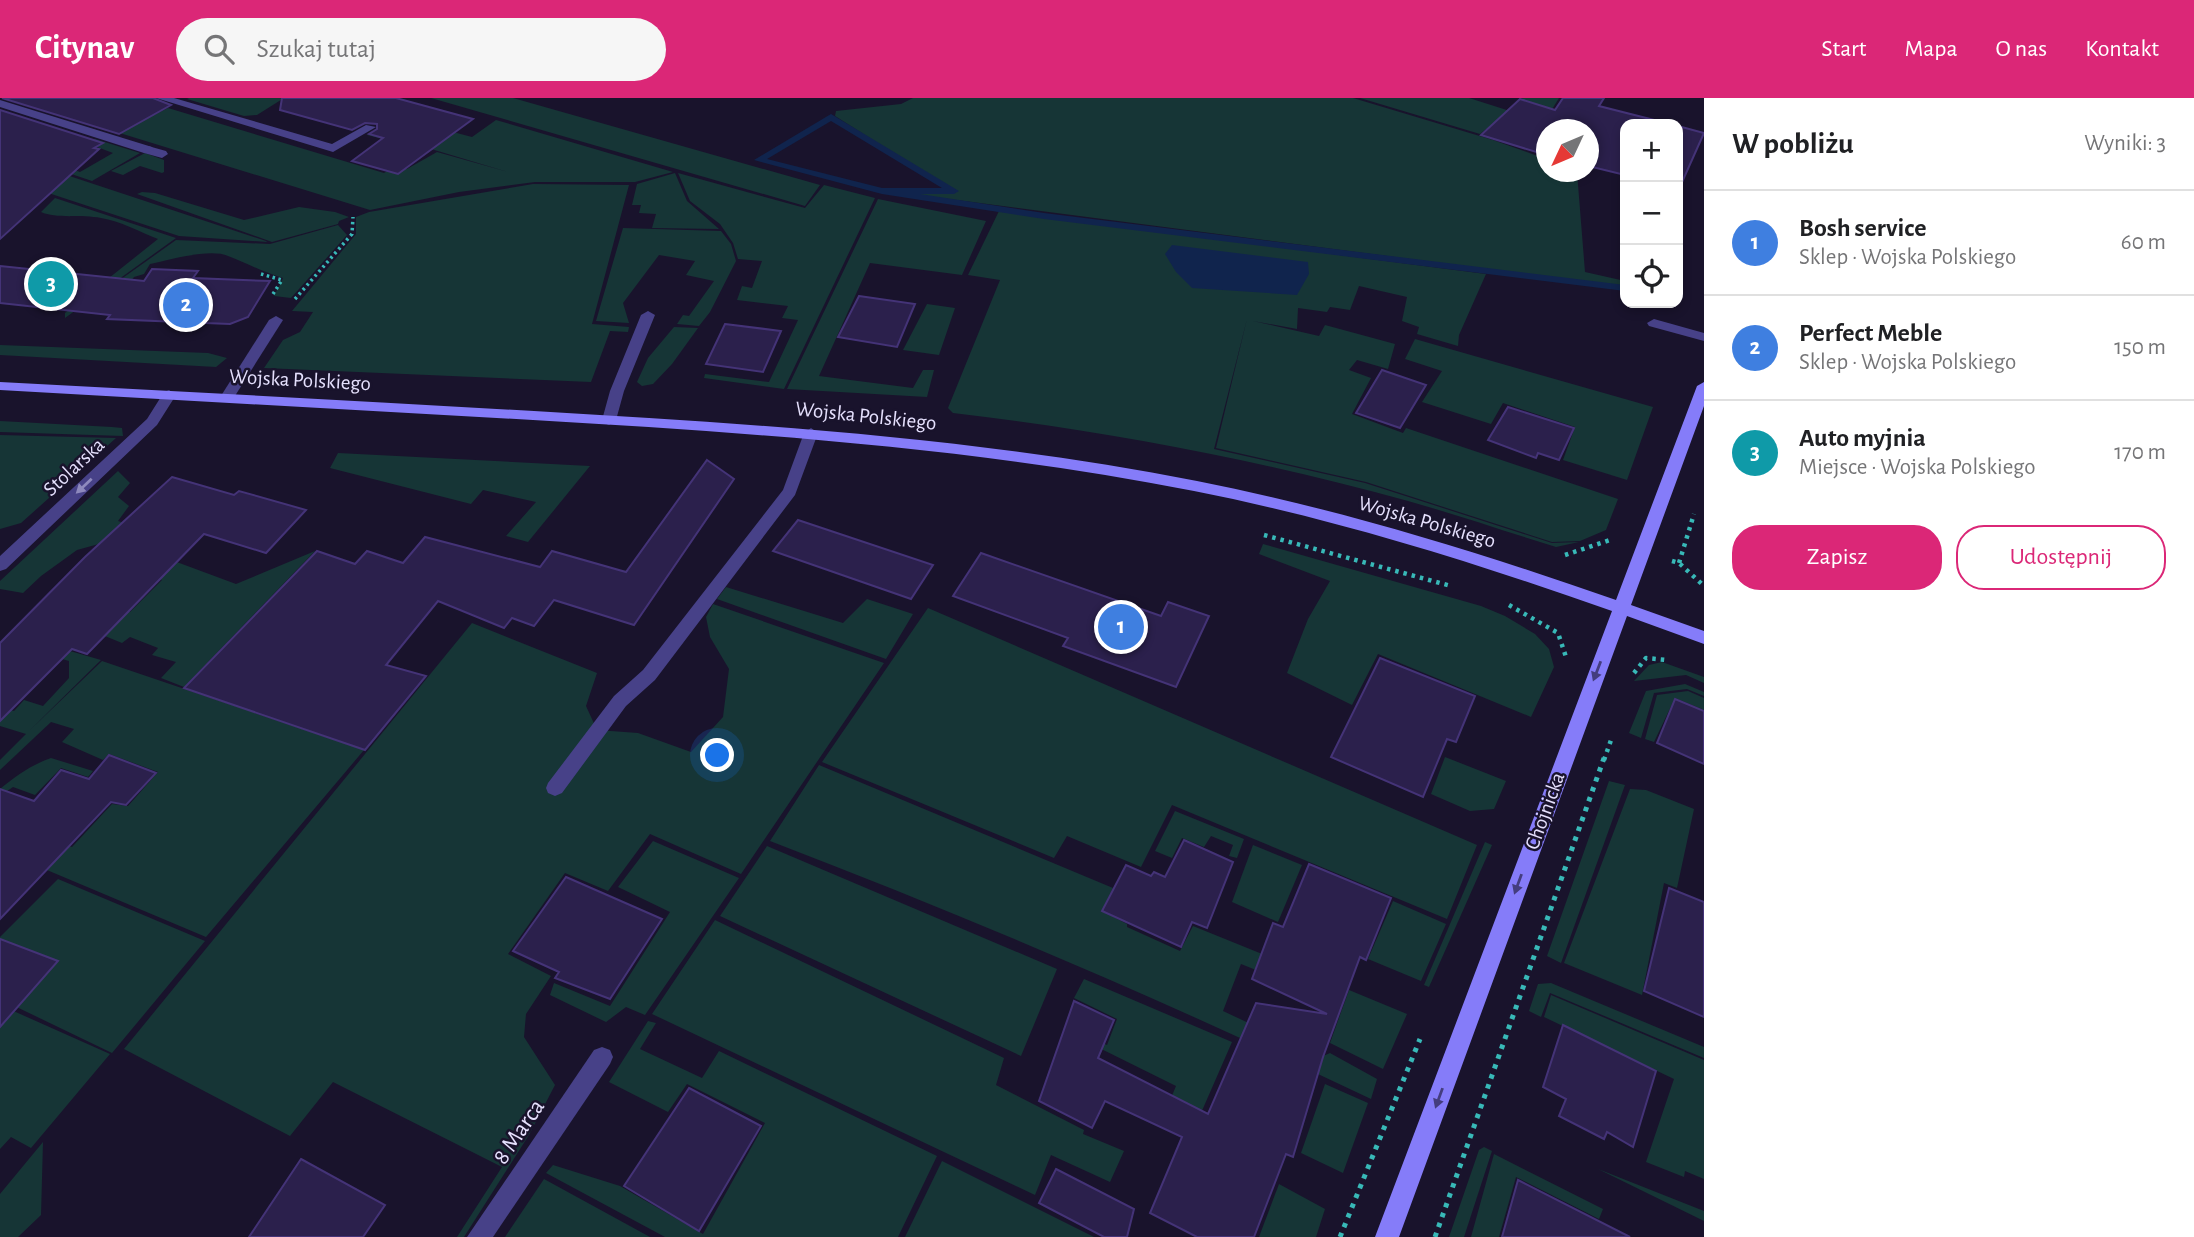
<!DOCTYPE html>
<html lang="pl">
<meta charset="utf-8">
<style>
body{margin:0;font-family:"Alegreya Sans",sans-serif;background:#f6f6f6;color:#202124}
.controls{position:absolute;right:21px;top:21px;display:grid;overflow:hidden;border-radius:14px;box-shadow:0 4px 10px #0003}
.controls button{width:63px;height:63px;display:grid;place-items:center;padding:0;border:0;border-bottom:2px solid #e0e0e0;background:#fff;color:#202124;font:35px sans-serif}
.compass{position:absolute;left:1536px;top:21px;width:63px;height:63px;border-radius:50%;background:#fff;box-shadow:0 4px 10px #0003;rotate:226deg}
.you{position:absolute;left:718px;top:658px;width:24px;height:24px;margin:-18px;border:5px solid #fff;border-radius:50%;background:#1a73e8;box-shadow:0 0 0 10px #1a73e833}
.badge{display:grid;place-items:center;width:46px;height:46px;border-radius:50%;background:#db2777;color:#fff;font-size:23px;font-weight:700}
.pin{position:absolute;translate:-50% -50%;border:4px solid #fff;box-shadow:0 2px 7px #0006}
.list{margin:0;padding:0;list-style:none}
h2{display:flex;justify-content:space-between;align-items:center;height:91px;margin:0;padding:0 28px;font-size:30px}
h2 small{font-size:23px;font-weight:400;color:#757577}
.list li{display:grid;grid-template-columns:46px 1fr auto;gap:21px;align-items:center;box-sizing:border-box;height:105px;padding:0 28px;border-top:2px solid #e0e0e0}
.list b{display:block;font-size:26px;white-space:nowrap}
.list p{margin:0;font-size:23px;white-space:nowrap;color:#757577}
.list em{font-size:23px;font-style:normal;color:#757577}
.actions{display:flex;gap:14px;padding:21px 28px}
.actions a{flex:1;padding:16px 0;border:2px solid #db2777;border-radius:28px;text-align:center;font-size:24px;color:#db2777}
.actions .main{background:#db2777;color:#fff}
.icon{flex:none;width:38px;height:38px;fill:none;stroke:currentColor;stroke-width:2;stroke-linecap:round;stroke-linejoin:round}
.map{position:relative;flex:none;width:1704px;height:1139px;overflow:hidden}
header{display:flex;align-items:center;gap:42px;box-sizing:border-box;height:98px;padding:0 35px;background:#db2777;color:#fff}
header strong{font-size:33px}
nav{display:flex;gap:38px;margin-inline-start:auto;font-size:24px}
.search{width:490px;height:63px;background:#f6f6f6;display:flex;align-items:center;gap:18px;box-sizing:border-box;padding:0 24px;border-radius:38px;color:#757577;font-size:26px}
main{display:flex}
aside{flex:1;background:#fff}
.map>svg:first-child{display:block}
</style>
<header>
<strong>Citynav</strong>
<div class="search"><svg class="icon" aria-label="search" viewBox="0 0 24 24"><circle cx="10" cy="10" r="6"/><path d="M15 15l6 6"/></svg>Szukaj tutaj</div>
<nav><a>Start</a><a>Mapa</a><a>O nas</a><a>Kontakt</a></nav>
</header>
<main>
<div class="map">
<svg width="1704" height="1139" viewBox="0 0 1704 1139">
<rect width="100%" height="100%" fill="#19132c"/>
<g fill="#163536">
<polygon points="6,0 139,13 154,17 168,10 384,75 395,68 407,71 437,54 508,74 391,39 387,42 367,37 379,30 453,34 472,39 496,22 673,74 635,84 535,84 459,94 370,112"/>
<polygon points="189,0 284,0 257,17 244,18 187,1"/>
<polygon points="431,0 513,0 820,87 805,108"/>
<polygon points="913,0 1353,0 1493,42 1546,61 1546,74 1577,74 1585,174 1625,183 1625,189 895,94 955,94 835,18 836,13 901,6"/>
<polygon points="1360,0 1469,0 1513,14 1524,2 1522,0 1559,0 1527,52 1499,42 1503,37 1486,31 1480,36"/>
<polygon points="95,41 140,55 92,83 0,52 40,59 80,74 113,55 89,46"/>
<polygon points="0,55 266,143 267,144 179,138 24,87"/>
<polygon points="145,55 164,62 164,74 162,75 140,68 123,77 111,73"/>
<polygon points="675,75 687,103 719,131 652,130 656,116 639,115 641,107 632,107 637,86"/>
<polygon points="678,75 805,110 824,87 875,100 784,291 704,280 705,276 769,284 798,222 782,220 788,208 737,202 742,188 752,190 762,163 738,161 733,145 720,126 690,103"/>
<polygon points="533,86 629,87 592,226 629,229 628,234 610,233 591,284 264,270 283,242 300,234 313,214 292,213 356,136 356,119 369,114"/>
<polygon points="142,94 155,95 244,122 299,109 335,114 349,119 339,123 338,126 272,144 137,96"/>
<path d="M55,100L176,140L65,220V215L158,141C140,134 120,123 101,120C82,116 56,121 41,114Z"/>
<polygon points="878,101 986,123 962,177 870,165 819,278 913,290 923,272 934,272 927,299 787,291"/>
<path d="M999,113L1486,176L1459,237L1458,248L1417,236L1419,229L1402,223L1407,199L1359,188L1350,212L1330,209L1327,214L1298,210L1297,231L1253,223L1319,238L1325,227L1395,246L1388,271L1357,262L1349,272L1371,280L1352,316L1403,335L1406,330L1618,401L1606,432L1580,443L1552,444L1366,384L1216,350L1247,221L1214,351L1365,385L1552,445L1579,444L1556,449C1507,434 1458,417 1408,403C1260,362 1106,333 953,315L948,310L1000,182L968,177Z"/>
<path d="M338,127L347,137L291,200L274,198L283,180C263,174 246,165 228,158C210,150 169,162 150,166L144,176L134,179L126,190L89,204L176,142L270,146Z"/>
<polygon points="623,130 721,133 731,146 736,163 710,214 699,228 677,226 683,217 689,218 714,183 686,177 695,163 659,157 623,205 629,225 596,223"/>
<polygon points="927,206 955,210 939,257 903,252"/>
<polygon points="674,229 698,230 672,266 653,286 642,288 637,284 648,260"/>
<polygon points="1415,241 1653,309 1627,382 1563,362 1575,329 1503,305 1491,326 1422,304 1442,273 1405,261"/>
<polygon points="0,247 208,255 227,260 216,269 0,257"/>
<polygon points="0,323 112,329 122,330 123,338 0,334"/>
<polygon points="0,337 116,340 21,425 0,431"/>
<polygon points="338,355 590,368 528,444 506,438 536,404 483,392 471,406 330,370"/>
<polygon points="118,373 130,385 118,399 129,408 118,423 153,434 139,450 236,486 315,453 184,589 161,580 176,564 152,557 158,550 130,539 122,545 100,536 81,554 72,552 118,510 130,514 162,482 121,466 106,444 77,452 41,478 23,495 0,491 0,483"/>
<polygon points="1263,446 1481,508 1505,518 1535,536 1549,551 1554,569 1531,619 1378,556 1352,607 1287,575 1308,521 1330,483 1259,456"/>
<polygon points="726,489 843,525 867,501 913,516 886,561 717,501"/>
<polygon points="713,506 884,565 741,776 650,736 608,793 565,775 508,856 551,878 526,916 524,939 555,987 529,1037 464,1139 457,1139 502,1069 333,984 290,1038 124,951 472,525 597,575 586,608 597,632 638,635 691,654 723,619 729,571 710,539 706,519"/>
<polygon points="928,510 1477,747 1447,821 1172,707 1141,769 1067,738 1054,760 822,664"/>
<polygon points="70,553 101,562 29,633 102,563 364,652 206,839 16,759 36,736 72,749 112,706 128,708 158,674 109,656 103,662 62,644 74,631 51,624 0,672 0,662 26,636 0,628 0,609 14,613 24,602 43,608 69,580 69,563 62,561"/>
<polygon points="1662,564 1704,579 1704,585 1686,577 1634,583 1649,567"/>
<polygon points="1685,586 1704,594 1704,598 1687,591 1654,595 1641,640 1629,635 1646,593"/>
<polygon points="1688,593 1704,600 1704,612 1675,600 1654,644 1645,641 1657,597"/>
<polygon points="1445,659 1506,683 1494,711 1470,713 1431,696"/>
<path d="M51,660L93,673L88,679L61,670L35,697L13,689L0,698V691C16,678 31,667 51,660Z"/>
<path d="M819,667L1113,790L1102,813L1127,826V829L1180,853L1193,828L1277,862L1271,878L1241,866L1223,913L1321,959L1330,955L1377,981L1371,1001C1174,907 974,821 770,743Z"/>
<polygon points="1609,683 1625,687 1561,865 1547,858"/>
<polygon points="1630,691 1646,692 1694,711 1677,790 1664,785 1642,897 1564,865"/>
<polygon points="1175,713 1244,741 1237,760 1229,758 1233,747 1211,738 1204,749 1182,740 1172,760 1155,753"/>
<polygon points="653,743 739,780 645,917 626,909 606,924 550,897 554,885 610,908 670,814 618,789"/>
<polygon points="1485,744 1492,747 1429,889 1424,887"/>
<polygon points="1253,747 1302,767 1278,824 1232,804"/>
<polygon points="767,748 1057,871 1021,958 720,818"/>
<polygon points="58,781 205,843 112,955 0,901 0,839"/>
<polygon points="1393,803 1446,826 1421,883 1368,861"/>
<polygon points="715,822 1004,960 996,987 1084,1032 1083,1036 1124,1053 1110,1084 1051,1057 1035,1097 652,916"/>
<polygon points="1084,881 1232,944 1201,1015 1171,1000 1176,988 1063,932 1065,928 1107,947 1117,921 1074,900"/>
<polygon points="1551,885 1704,949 1704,960 1550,895 1541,919 1529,913 1538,886"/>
<polygon points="1349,892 1407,916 1383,971 1330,945"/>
<polygon points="1551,897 1704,962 1704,1081 1685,1073 1684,1079 1646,1064 1674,981 1544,919"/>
<polygon points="0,907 110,956 31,1050 11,1039 0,1051"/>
<polygon points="648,923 656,925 640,951 702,980 719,953 937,1058 898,1139 665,1139 546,1075 553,1067 620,1088 703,1136 765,1025 687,986 668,1014 609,984"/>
<polygon points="1325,986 1368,1005 1343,1075 1301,1055"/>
<polygon points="43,1044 41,1117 18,1139 0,1139 0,1096"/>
<polygon points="1484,1049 1492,1053 1464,1139 1449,1139 1479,1052"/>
<polygon points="1494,1056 1603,1111 1599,1121 1516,1079 1499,1139 1471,1139"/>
<polygon points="942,1063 1094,1139 905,1139"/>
<polygon points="1598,1071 1704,1113 1704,1123"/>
<polygon points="544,1081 650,1139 505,1139"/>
<polygon points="1279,1086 1325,1111 1316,1139 1259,1139"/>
</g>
<polygon fill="#10244d" points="1172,147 1308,164 1309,176 1297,197 1192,190 1176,174 1165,156"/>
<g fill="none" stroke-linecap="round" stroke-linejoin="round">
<path fill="#10244d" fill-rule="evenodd" d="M831,16L959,93L954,96H920L1044,115L1625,187V193L1044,121L882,96L754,62ZM831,23L942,90H882L767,61Z"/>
</g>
<g fill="#2b204c" stroke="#437" stroke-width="2">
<polygon points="2,0 153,0 171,7 119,36"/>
<polygon points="282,0 396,0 473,21 398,76 352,63 383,40 369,36 377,31 377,26 365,25 352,32 280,12"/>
<polygon points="1563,0 1604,0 1599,8 1670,26 1625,26 1625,77 1588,68 1588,32 1546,32 1546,57 1481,37 1520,1 1555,12"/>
<polygon points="0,12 103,45 94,50 99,51 0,141"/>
<polygon points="1678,28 1704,35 1679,91 1678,91"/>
<polygon points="0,168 144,183 152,171 198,173 193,180 270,183 248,219 230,226 107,221 110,217 0,205"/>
<polygon points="859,198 915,206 897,249 838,239"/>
<polygon points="725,226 781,233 763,274 706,266"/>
<polygon points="1382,272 1426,287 1400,330 1356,315"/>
<polygon points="1508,309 1574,330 1559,362 1538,355 1536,360 1488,342"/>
<polygon points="707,362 734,381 634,527 554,502 534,528 512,520 504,530 438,503 386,567 426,578 365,652 184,590 317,453 355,466 367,453 403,465 425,439 540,469 552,453 626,474"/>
<polygon points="172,379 234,397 239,393 306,412 266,455 204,436 87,556 72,551 0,623 0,545 85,459"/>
<polygon points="798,422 933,467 911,501 773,453"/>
<polygon points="981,455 1161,518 1168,504 1209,518 1176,589 1063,548 1068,540 953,498"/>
<polygon points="1380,560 1475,598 1456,644 1447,641 1423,699 1331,659"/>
<polygon points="1675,601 1704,613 1704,666 1657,645"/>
<polygon points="109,657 156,675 126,707 111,704 0,821 0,691 34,703 61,672 89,681"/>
<polygon points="1184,742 1233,764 1207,830 1192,824 1181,849 1102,813 1126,767 1151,778 1154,774 1165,779"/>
<polygon points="1309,766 1391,800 1366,862 1360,859 1323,959 1293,1059 1286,1056 1254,1139 1197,1139 1150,1115 1182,1039 1105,1003 1092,1030 1039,1003 1074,903 1114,922 1098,960 1208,1016 1256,905 1327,916 1252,881 1273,825 1283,829"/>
<polygon points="566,779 662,821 610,901 555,880 559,874 513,853"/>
<polygon points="1669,790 1704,804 1704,919 1644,893"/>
<polygon points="0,841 58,863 0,929"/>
<polygon points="1563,927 1656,973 1633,1049 1607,1034 1604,1041 1559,1018 1566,1001 1543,989"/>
<polygon points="689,990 761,1028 699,1133 624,1088"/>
<polygon points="301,1061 385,1107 363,1139 249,1139"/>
<polygon points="1056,1071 1134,1111 1127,1139 1104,1139 1039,1105"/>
<polygon points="1518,1082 1630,1139 1502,1139"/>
</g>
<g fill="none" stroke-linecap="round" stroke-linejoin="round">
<g stroke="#38b9b8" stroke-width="3.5" stroke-dasharray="2.5 3.5" stroke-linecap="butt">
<polyline points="261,176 282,182 273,196"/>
<polyline points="295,201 352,136 353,119"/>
</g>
<g stroke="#38b9b8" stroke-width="4.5" stroke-dasharray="3.5 5" stroke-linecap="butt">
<polyline points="1264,437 1451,488"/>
<polyline points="1565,457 1613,441"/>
<polyline points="1672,463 1679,465 1704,488"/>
<polyline points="1679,465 1694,416"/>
<polyline points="1509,507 1558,535 1567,562"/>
<polyline points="1634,575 1646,560 1667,562"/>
<polyline points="1604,662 1611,642"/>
</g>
<g stroke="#38b9b8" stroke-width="5" stroke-dasharray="4.5 6" stroke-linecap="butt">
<polyline points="1340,1139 1420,941"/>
<polyline points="1435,1139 1604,660"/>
</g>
<g fill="#474188" fill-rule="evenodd">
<polygon points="148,48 166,53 168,56 162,60 144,55 142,52"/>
<polygon points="648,213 655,217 624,293 616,322 609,327 604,325 602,322 610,293 641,217"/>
<polygon points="276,218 283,222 233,301 231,304 221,304 219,301 269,222"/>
<polygon points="1654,221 1704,235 1704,243 1649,228 1647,225"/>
<polygon points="811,330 818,335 795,397 655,582 626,608 562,695 555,698 548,695 546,690 548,685 614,598 643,572 783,392 804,335"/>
<polygon points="602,949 610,952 613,959 610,966 493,1139 467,1139 594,952"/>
</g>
<g fill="#474188" fill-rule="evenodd">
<polygon points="156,0 174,0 332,46 366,27 376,29 333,54"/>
<polygon points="0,2 152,49 154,52 144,55 0,9"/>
<polygon points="169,292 176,297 157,327 6,471 0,473 0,458 147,321 164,294"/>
</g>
<path fill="#857cf9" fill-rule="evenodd" d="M0,284C178,293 356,303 534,313C756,326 978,340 1197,383C1339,411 1479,454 1616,502L1697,288L1704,284V308L1631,507L1704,533V546L1627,518L1399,1139H1375L1612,513C1476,465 1336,421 1194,393C976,350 754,335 533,322C355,312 178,302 0,292Z"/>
</g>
<defs><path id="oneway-solid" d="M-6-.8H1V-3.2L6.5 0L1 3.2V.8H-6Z" transform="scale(1.75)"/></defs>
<use fill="#8e89bd" href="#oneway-solid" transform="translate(84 388) rotate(137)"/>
<g fill="#443d7e">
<use href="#oneway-solid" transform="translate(1597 573) rotate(111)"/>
<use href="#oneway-solid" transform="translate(1518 786) rotate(110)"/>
<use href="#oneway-solid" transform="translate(1439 1000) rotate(110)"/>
</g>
<g text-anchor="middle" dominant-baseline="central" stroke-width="5" stroke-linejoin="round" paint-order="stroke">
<g font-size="21" fill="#e5e0fd" stroke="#19132c">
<text transform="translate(300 282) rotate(3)">Wojska Polskiego</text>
<text transform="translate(866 318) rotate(6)">Wojska Polskiego</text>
<text transform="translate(74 369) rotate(-43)">Stolarska</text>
<text transform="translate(1427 424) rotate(16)">Wojska Polskiego</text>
<text transform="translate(1545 713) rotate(-70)">Chojnicka</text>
</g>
<g font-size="24" fill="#e5e0fd" stroke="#19132c">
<text transform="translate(519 1034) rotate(-56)">8 Marca</text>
</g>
</g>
</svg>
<div class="controls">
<button>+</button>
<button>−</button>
<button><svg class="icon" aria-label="locate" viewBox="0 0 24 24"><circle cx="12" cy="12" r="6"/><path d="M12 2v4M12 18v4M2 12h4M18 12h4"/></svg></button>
</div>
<svg class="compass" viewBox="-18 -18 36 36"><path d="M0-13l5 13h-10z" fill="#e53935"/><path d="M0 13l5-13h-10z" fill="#757577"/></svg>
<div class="you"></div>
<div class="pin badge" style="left:1121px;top:529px;background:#3f7fe0">1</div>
<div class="pin badge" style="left:186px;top:207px;background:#3f7fe0">2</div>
<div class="pin badge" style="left:51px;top:186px;background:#0f9aa8">3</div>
</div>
<aside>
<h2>W pobliżu<small>Wyniki: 3</small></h2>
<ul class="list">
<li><span class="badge" style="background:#3f7fe0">1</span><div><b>Bosh service</b><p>Sklep · Wojska Polskiego</p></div><em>60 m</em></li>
<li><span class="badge" style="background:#3f7fe0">2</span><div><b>Perfect Meble</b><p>Sklep · Wojska Polskiego</p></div><em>150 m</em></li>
<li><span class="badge" style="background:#0f9aa8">3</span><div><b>Auto myjnia</b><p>Miejsce · Wojska Polskiego</p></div><em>170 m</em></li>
</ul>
<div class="actions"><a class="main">Zapisz</a><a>Udostępnij</a></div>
</aside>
</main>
